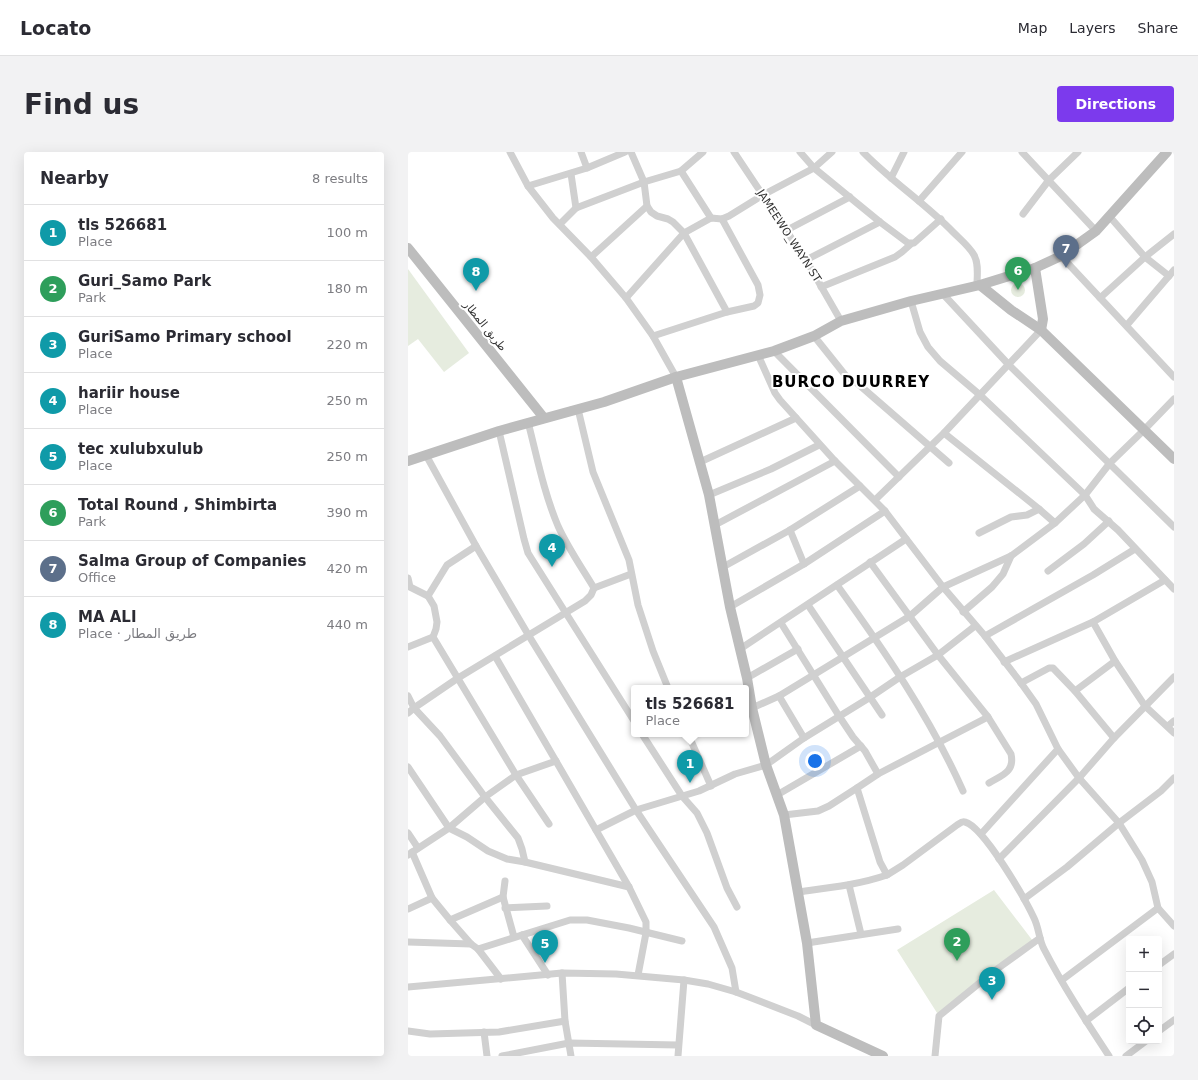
<!DOCTYPE html>
<meta charset="utf-8">
<style>
body{margin:0;font-family:"DejaVu Sans",Vazirmatn,sans-serif;background:#f2f2f3;color:#2b2b33}
.controls{position:absolute;right:12px;bottom:12px;display:grid;overflow:hidden;border-radius:4px;box-shadow:0 4px 16px #0002}
.controls button{width:36px;height:36px;display:grid;place-items:center;padding:0;border:0;border-bottom:1px solid #e1e1e2;background:#fff;color:#2b2b33;font:20px sans-serif}
.you{position:absolute;left:407px;top:609px;width:14px;height:14px;margin:-10px;border:3px solid #fff;border-radius:50%;background:#1a73e8;box-shadow:0 0 0 6px #1a73e833}
.badge{display:grid;place-items:center;width:26px;height:26px;border-radius:50%;background:#7c3aed;color:#fff;font-size:13px;font-weight:700}
.pin{position:absolute;translate:-50% -33px;filter:drop-shadow(0 1px 2px #0008)}
.pin::after{content:'';position:absolute;top:21px;width:14px;height:12px;background:inherit;clip-path:polygon(0 0,100% 0,50% 100%)}
.popup{position:absolute;left:223px;top:533px;width:118px;height:52px;box-sizing:border-box;display:grid;place-content:center;border-radius:4px;background:#fff;filter:drop-shadow(0 1px 3px #0005);font-size:13px;white-space:nowrap;color:#7c7c81}
.popup b{font-size:15px;color:#2b2b33}
.popup::after{content:'';position:absolute;left:50%;top:100%;margin-left:-8px;border:8px solid transparent;border-top-color:#fff}
.list{margin:0;padding:0;list-style:none}
h2{display:flex;justify-content:space-between;align-items:center;height:52px;margin:0;padding:0 16px;font-size:17px}
h2 small{font-size:13px;font-weight:400;color:#7c7c81}
.list li{display:grid;grid-template-columns:26px 1fr auto;gap:12px;align-items:center;box-sizing:border-box;height:56px;padding:0 16px;border-top:1px solid #e1e1e2}
.list b{display:block;font-size:15px;white-space:nowrap}
.list p{margin:0;font-size:13px;white-space:nowrap;color:#7c7c81}
.list em{font-size:13px;font-style:normal;color:#7c7c81}
.icon{flex:none;width:22px;height:22px;fill:none;stroke:currentColor;stroke-width:2;stroke-linecap:round;stroke-linejoin:round}
.map{position:relative;flex:none;width:766px;height:904px;overflow:hidden;border-radius:4px}
header{display:flex;align-items:center;gap:24px;box-sizing:border-box;height:56px;padding:0 20px;background:#fff;border-bottom:1px solid #e1e1e2}
header strong{font-size:19px}
nav{display:flex;gap:22px;margin-inline-start:auto;font-size:14px}
.intro{display:flex;align-items:center;justify-content:space-between;box-sizing:border-box;height:96px;padding:0 24px}
h1{margin:0;font-size:28px}
.button{padding:10px 18px;border-radius:4px;background:#7c3aed;color:#fff;font-size:14px;font-weight:700}
main{display:flex;gap:24px;padding:0 24px}
aside{flex:1;background:#fff;border-radius:4px;box-shadow:0 4px 16px #0002}
.map>svg:first-child{display:block}
</style>
<header>
<strong>Locato</strong>
<nav><a>Map</a><a>Layers</a><a>Share</a></nav>
</header>
<div class="intro"><h1>Find us</h1><a class="button">Directions</a></div>
<main>
<aside>
<h2>Nearby<small>8 results</small></h2>
<ul class="list">
<li><span class="badge" style="background:#0f9aa8">1</span><div><b>tls 526681</b><p>Place</p></div><em>100 m</em></li>
<li><span class="badge" style="background:#2e9e5b">2</span><div><b>Guri_Samo Park</b><p>Park</p></div><em>180 m</em></li>
<li><span class="badge" style="background:#0f9aa8">3</span><div><b>GuriSamo Primary school</b><p>Place</p></div><em>220 m</em></li>
<li><span class="badge" style="background:#0f9aa8">4</span><div><b>hariir house</b><p>Place</p></div><em>250 m</em></li>
<li><span class="badge" style="background:#0f9aa8">5</span><div><b>tec xulubxulub</b><p>Place</p></div><em>250 m</em></li>
<li><span class="badge" style="background:#2e9e5b">6</span><div><b>Total Round , Shimbirta</b><p>Park</p></div><em>390 m</em></li>
<li><span class="badge" style="background:#5c6f8a">7</span><div><b>Salma Group of Companies</b><p>Office</p></div><em>420 m</em></li>
<li><span class="badge" style="background:#0f9aa8">8</span><div><b>MA ALI</b><p>Place · طريق المطار</p></div><em>440 m</em></li>
</ul>
</aside>
<div class="map">
<svg width="766" height="904" viewBox="0 0 766 904">
<rect width="100%" height="100%" fill="#fff"/>
<g fill="#e6ecdf">
<polygon points="0,117 61,201 36,220 10,187 0,194"/>
<circle cx="610" cy="138" r="7"/>
<polygon points="586,738 628,793 585,820 531,864 489,798"/>
</g>
<g fill="none" stroke-linecap="round" stroke-linejoin="round">
<g stroke="#d0d0d0" stroke-width="7">
<polyline points="102,0 120,34 145,66 183,105 218,146 245,184 268,225"/>
<polyline points="173,0 179,16"/>
<polyline points="326,0 398,108 433,169"/>
<polyline points="392,0 406,16 472,70 500,91 506,91 533,67"/>
<path d="M455,0C483,29 517,51 545,80C552,87 561,94 566,103C571,112 569,123 569,133"/>
<polyline points="614,0 688,79"/>
<polyline points="273,19 303,66"/>
<polyline points="163,22 168,56"/>
<polyline points="483,26 496,0"/>
<polyline points="120,34 179,16 217,0"/>
<polyline points="511,49 554,0"/>
<polyline points="239,54 243,60 249,64 260,67 265,70 276,81 319,160 245,184"/>
<polyline points="615,62 641,28 670,0"/>
<polyline points="702,65 737,105 761,124"/>
<polyline points="314,67 350,133 352,143 350,151 346,154 319,160"/>
<polyline points="152,72 168,56 236,30 273,19 295,0"/>
<polyline points="379,78 442,45"/>
<polyline points="653,104 766,225"/>
<polyline points="183,105 239,54 236,30 223,0"/>
<polyline points="398,108 472,70"/>
<polyline points="413,135 487,105 494,100 503,92"/>
<polyline points="535,142 601,213 766,375"/>
<polyline points="218,146 276,81 303,66 314,67 321,64 355,43 406,16 424,0"/>
<polyline points="692,146 737,105 766,82"/>
<polyline points="503,149 512,180 520,195 532,209 572,243 677,343 686,357 710,378 766,437"/>
<polyline points="719,173 766,118"/>
<polyline points="406,184 438,224 449,231 541,311"/>
<polyline points="366,199 491,325"/>
<polyline points="350,203 367,241 372,248 427,309 477,359 535,435 577,484 613,531 628,552 650,597 671,626 711,671 734,708 744,730 750,756 766,774"/>
<polyline points="170,257 185,320 221,408 230,453 245,499 260,536"/>
<polyline points="91,279 116,387 120,401 226,569"/>
<polyline points="536,281 631,357"/>
<polyline points="18,303 68,394 121,484 228,658 306,775 324,816 328,840"/>
<polyline points="292,310 388,266"/>
<polyline points="301,343 363,317 411,293"/>
<polyline points="467,348 536,281 633,178"/>
<polyline points="307,373 427,309"/>
<polyline points="382,378 396,412"/>
<polyline points="571,381 603,365 619,363 631,357 647,371"/>
<path d="M462,410L530,503L580,565L603,602C607,620 594,623 581,631"/>
<polyline points="315,415 382,378 452,334"/>
<polyline points="640,419 676,392 701,369"/>
<polyline points="0,426 2,435 20,444 26,454 29,470 28,477 25,485 108,623 141,672"/>
<polyline points="757,428 685,470 707,509 737,554 766,581"/>
<path d="M429,433C476,498 522,565 555,639"/>
<polyline points="186,436 223,422"/>
<polyline points="20,444 39,413 68,394"/>
<polyline points="400,453 474,563"/>
<polyline points="322,455 396,412 477,359"/>
<polyline points="555,460 584,435 595,422 603,404"/>
<polyline points="373,471 431,564 445,585 457,599 470,622"/>
<polyline points="577,484 685,423 727,397"/>
<polyline points="0,495 25,485"/>
<polyline points="332,497 498,387"/>
<polyline points="87,504 221,735 238,770 238,781 230,823"/>
<polyline points="596,510 685,470"/>
<polyline points="339,526 390,497"/>
<polyline points="613,531 641,516 645,516 667,539 706,586"/>
<polyline points="667,539 707,509"/>
<polyline points="0,544 6,556 32,584 77,645 110,686 114,697 117,710"/>
<polyline points="371,544 396,586"/>
<polyline points="344,556 371,544 502,464 535,435 603,404 647,371 677,343 702,311 736,278 766,247"/>
<path d="M0,561L6,556L50,526L177,449L183,443L186,436C174,416 160,396 150,374C136,341 129,305 120,270"/>
<polyline points="760,574 766,569"/>
<polyline points="234,582 274,644 289,661 299,681 319,736 329,755"/>
<polyline points="280,582 303,634"/>
<polyline points="0,615 41,676 59,685 80,699 99,707 117,710 221,735"/>
<polyline points="449,636 470,622 580,565"/>
<polyline points="369,643 453,594"/>
<path d="M376,663L410,659L421,654L449,636L472,710L479,723L495,713L549,673C552,671 554,669 557,670C576,675 617,747 626,766C631,776 631,788 636,797C655,834 678,869 701,904"/>
<polyline points="188,678 228,658 291,639 327,622 358,613 396,586 461,546 492,525 530,503 567,474"/>
<polyline points="0,681 10,696"/>
<polyline points="573,682 650,597"/>
<polyline points="4,700 24,746 42,768 63,792 70,797 93,827"/>
<polyline points="0,703 41,676 77,645 108,623 148,609"/>
<polyline points="591,707 671,626 706,586 766,525"/>
<polyline points="97,729 95,745 106,785"/>
<polyline points="441,733 453,782"/>
<path d="M389,740C419,736 450,733 479,723"/>
<polyline points="616,747 659,715 711,671 753,639 766,626"/>
<polyline points="97,756 139,754"/>
<polyline points="0,757 24,746"/>
<polyline points="42,768 95,745"/>
<polyline points="114,783 140,823"/>
<polyline points="0,790 63,792"/>
<polyline points="399,791 490,777"/>
<polyline points="70,797 162,768 179,768 221,776 274,789"/>
<polyline points="751,813 766,802"/>
<polyline points="154,821 157,869 163,904"/>
<polyline points="654,828 750,756"/>
<polyline points="0,835 154,821 208,822 276,828 300,832 328,840 390,864 408,873"/>
<polyline points="678,869 721,836"/>
<polyline points="0,879 22,882 91,880 157,869"/>
<polyline points="751,879 766,868"/>
<polyline points="76,880 79,904"/>
<polyline points="94,904 161,891 270,893"/>
<polyline points="270,904 276,828"/>
<polyline points="527,904 531,864 585,820 632,786"/>
<polyline points="718,904 738,889"/>
</g>
<g stroke="#bdbdbd" stroke-width="10">
<polyline points="0,96 136,266"/>
<polyline points="627,116 635,167 633,178"/>
<polyline points="572,133 603,158 633,178 766,307"/>
<polyline points="268,225 301,343 322,455 339,526 344,556 358,613 376,663 399,791 408,873 475,904"/>
<polyline points="0,309 91,279 196,250 268,225 366,199 406,184 433,169 503,149 572,133 627,116 653,104 688,79 759,0"/>
</g>
</g>
<g text-anchor="middle" dominant-baseline="central" stroke-width="4" stroke-linejoin="round" paint-order="stroke">
<g font-size="11" fill="#333" stroke="#fff">
<text transform="translate(381 84) rotate(57)">JAMEEWO_WAYN ST</text>
<text transform="translate(77 174) rotate(51)">طريق المطار</text>
</g>
<g font-size="15" font-weight="bold" letter-spacing="1" fill="#000" stroke="#fff">
<text x="443" y="230">BURCO DUURREY</text>
</g>
</g>
</svg>
<div class="controls">
<button>+</button>
<button>−</button>
<button><svg class="icon" aria-label="locate" viewBox="0 0 24 24"><circle cx="12" cy="12" r="6"/><path d="M12 2v4M12 18v4M2 12h4M18 12h4"/></svg></button>
</div>
<div class="you"></div>
<div class="pin badge" style="left:282px;top:631px;background:#0f9aa8">1</div>
<div class="popup"><b>tls 526681</b>Place</div>
<div class="pin badge" style="left:549px;top:809px;background:#2e9e5b">2</div>
<div class="pin badge" style="left:584px;top:848px;background:#0f9aa8">3</div>
<div class="pin badge" style="left:144px;top:415px;background:#0f9aa8">4</div>
<div class="pin badge" style="left:137px;top:811px;background:#0f9aa8">5</div>
<div class="pin badge" style="left:610px;top:138px;background:#2e9e5b">6</div>
<div class="pin badge" style="left:658px;top:116px;background:#5c6f8a">7</div>
<div class="pin badge" style="left:68px;top:139px;background:#0f9aa8">8</div>
</div>
</main>
